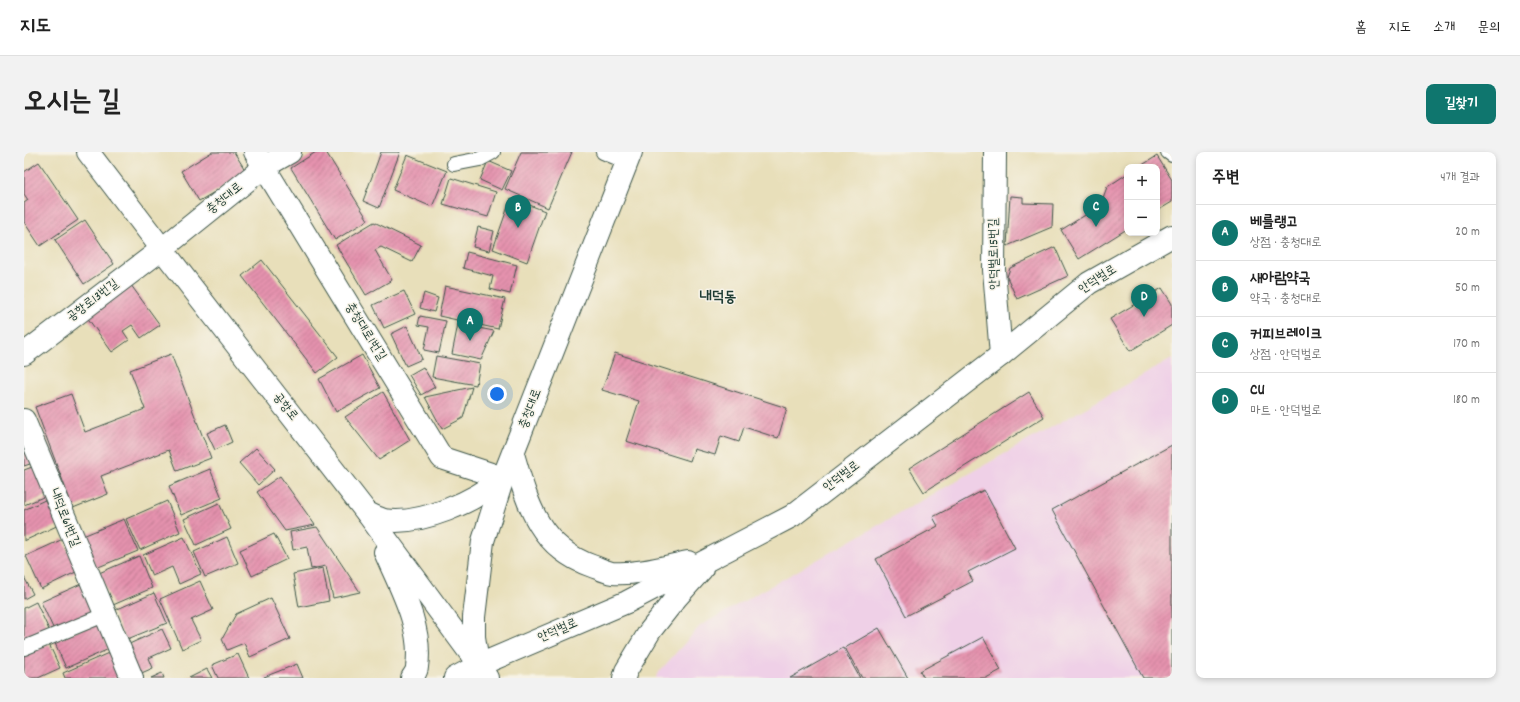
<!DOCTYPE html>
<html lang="ko">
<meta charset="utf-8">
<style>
body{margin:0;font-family:Dekko,"Poor Story",sans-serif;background:#f2f2f2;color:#222}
.controls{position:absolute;right:12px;top:12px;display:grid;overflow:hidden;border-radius:8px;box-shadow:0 2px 6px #0003}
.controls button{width:36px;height:36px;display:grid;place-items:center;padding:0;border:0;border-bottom:1px solid #e0e0e0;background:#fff;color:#222;font:20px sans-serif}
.you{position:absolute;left:473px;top:242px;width:14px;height:14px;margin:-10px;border:3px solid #fff;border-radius:50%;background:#1a73e8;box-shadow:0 0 0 6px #1a73e833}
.badge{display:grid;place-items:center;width:26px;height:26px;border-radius:50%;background:#0f766e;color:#fff;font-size:13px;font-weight:700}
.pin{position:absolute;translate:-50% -33px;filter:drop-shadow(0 1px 2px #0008)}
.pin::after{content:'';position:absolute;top:21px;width:14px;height:12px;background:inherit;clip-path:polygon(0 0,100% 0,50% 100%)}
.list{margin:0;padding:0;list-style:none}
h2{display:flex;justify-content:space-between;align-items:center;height:52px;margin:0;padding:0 16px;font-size:17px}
h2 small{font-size:13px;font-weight:400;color:#767676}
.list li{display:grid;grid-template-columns:26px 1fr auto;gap:12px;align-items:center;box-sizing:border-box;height:56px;padding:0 16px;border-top:1px solid #e0e0e0}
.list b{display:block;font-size:15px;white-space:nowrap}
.list p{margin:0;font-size:13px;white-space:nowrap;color:#767676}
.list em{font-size:13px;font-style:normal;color:#767676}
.map{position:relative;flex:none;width:1148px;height:526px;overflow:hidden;border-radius:8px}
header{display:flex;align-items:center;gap:24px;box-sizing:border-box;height:56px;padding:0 20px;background:#fff;border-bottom:1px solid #e0e0e0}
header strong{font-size:19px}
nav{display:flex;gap:22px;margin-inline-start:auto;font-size:14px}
.intro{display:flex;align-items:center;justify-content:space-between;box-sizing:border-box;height:96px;padding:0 24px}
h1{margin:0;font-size:28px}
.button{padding:10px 18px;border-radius:8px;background:#0f766e;color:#fff;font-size:14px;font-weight:700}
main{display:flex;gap:24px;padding:0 24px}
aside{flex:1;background:#fff;border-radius:8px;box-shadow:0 2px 6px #0003}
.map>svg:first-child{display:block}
</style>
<header>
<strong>지도</strong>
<nav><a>홈</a><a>지도</a><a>소개</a><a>문의</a></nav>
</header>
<div class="intro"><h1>오시는 길</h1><a class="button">길찾기</a></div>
<main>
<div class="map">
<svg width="1148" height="526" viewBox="0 0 1148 526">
<defs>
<pattern id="building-hatch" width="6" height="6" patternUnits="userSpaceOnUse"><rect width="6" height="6" fill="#e592ae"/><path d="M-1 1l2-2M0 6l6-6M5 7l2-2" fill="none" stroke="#b9788e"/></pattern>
</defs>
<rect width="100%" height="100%" fill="#f7f3e8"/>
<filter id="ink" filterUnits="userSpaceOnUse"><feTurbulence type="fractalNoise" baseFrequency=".025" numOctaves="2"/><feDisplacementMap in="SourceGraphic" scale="8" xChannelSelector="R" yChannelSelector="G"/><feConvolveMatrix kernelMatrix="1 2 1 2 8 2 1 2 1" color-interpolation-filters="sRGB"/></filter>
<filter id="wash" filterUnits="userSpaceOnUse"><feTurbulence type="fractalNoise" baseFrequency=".012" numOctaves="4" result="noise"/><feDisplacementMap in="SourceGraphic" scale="16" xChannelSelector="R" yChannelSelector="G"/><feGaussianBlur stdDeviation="0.9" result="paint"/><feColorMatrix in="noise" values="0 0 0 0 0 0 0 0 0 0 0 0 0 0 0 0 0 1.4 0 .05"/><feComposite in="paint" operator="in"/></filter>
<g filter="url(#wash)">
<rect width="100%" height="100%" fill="#e8dfba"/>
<polygon fill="#efd0e7" points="1148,207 1148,526 632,526 633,522 676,474"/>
<g id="blocks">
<g fill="url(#building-hatch)">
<polygon points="188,0 210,0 223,21 175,49 157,19"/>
<polygon points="292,0 302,0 344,68 311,88 267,16"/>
<polygon points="357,0 376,0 355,56 339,49"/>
<polygon points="497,0 548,0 524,56 481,37"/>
<polygon points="383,3 423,19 408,55 369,38"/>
<polygon points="1133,4 1148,28 1148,50 1133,59 1133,15 1115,15"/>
<polygon points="464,9 487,19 478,38 456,28"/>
<polygon points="15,10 54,68 16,94 0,70 0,51 4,48 0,42 0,20"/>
<polygon points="1103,22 1103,77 1055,107 1037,78 1076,54 1083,35"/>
<polygon points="427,26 472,40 464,65 419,52"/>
<polygon points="986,44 999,45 999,51 1029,52 1028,75 983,94"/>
<polygon points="487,46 521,59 503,110 469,97"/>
<polygon points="61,68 90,112 60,132 31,88"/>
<polygon points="350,70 397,93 388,110 357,95 351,98 368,128 342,143 312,93"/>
<polygon points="454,75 470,79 465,99 449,95"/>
<polygon points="1031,95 1044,124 993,147 983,125 986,116"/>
<polygon points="443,100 493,113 486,142 466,137 469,124 439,116"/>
<polygon points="238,108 314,205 293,221 218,124"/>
<polygon points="104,129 136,173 117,186 108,173 99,179 105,188 88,200 60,161"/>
<polygon points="421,134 481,147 474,177 415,164"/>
<polygon points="1138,136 1148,152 1148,173 1106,199 1086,167"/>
<polygon points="380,139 391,162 360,176 349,153"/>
<polygon points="400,141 414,146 410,160 396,156"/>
<polygon points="396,164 422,169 415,201 400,198 405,175 394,173"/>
<polygon points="434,172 470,179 457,208 428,202"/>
<polygon points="383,174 398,207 382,214 367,182"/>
<polygon points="591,201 763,256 754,286 720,275 715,290 697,284 691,303 670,297 666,309 602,289 615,249 578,238"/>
<polygon points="147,202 187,306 153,319 145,298 77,324 84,342 49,356 11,255 47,242 61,280 121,257 106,218"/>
<polygon points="338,203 356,236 312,260 295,227"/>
<polygon points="412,204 456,212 452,233 408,225"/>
<polygon points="399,215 411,235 397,243 385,223"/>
<polygon points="448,235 439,266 418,277 401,245"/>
<polygon points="359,240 386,288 355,308 321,265"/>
<polygon points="1005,240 1020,265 900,340 885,316"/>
<polygon points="201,273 208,290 191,298 183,281"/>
<polygon points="0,290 9,311 0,314"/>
<polygon points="1148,293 1148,526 1119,526 1028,358"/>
<polygon points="232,296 251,317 234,333 215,311"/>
<polygon points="11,314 24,343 0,353 0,318"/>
<polygon points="186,317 198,346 157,363 145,334"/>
<polygon points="256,324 291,373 261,379 233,340"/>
<polygon points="960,338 991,396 944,420 949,429 882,464 852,407 914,374 909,365"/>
<polygon points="25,346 37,372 0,389 0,358"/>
<polygon points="143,349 156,380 116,398 102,367"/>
<polygon points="195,351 207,377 172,393 160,367"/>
<polygon points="100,367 114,399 72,416 59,384"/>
<polygon points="293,375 336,440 309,446 302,414 287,417 283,395 269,398 266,380"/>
<polygon points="250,382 263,407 228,424 216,398"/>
<polygon points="160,385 177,422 155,432 148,415 128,424 119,403"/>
<polygon points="203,385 214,411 181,425 170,400"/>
<polygon points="39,387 54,419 17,437 2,404"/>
<polygon points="115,404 128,436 89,453 75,421"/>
<polygon points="299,416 305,449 275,455 269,422"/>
<polygon points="0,425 9,442 0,447"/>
<polygon points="176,429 189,458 167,468 177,488 158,497 136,447"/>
<polygon points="57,432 70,461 30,478 17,450"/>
<polygon points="130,441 143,471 101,488 89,459"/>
<polygon points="247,446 266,487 226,505 220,491 203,498 198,487 212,462"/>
<polygon points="12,450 26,480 0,492 0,456"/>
<polygon points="73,470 85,497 42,516 30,489"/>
<polygon points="855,476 884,526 838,526 821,496"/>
<polygon points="138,477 147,496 125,506 129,516 113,523 101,494"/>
<polygon points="959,485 977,518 962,526 900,526 896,519"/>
<polygon points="25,492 36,516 14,526 0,526 0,503"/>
<polygon points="819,496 836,526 766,526"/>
<polygon points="89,499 100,526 41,526 39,521"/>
<polygon points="214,502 225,526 194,526 188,513"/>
<polygon points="273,512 279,526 240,526 240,525"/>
<polygon points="183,517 188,526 165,526"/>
<polygon points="138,521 140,526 127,526"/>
</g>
</g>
</g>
<g filter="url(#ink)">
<use href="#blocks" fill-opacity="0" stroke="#3d5548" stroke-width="1"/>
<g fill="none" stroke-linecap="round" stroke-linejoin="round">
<g stroke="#3d5548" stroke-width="16">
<g id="lane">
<polyline points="579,0 603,10"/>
<polyline points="1144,0 1148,3"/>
<polyline points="430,12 456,7 469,0"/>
<polyline points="0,496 80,463"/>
</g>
</g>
<g stroke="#3d5548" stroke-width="24">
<g id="street">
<polyline points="231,0 418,306 479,326"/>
<polyline points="971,0 970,118 977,203"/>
<polyline points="0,202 138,97 240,15 266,0"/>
<polyline points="0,268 108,526"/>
</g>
</g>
<g stroke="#3d5548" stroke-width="24">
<g id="secondary">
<polyline points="64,0 138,97 343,361 455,513 463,526"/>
<path d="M489,302C503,350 514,395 568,414C574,416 582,420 588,421C613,423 640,415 664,410"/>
<path d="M343,361C348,363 354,366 360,368C397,374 451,349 479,326"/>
<path d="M361,400C376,435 399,475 393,515C393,519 390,523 388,526"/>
<polyline points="454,510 450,485 450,465 459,389 479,326 607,0"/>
<polyline points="431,526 455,513 603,450 768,364 977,203 1065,131 1148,84"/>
<polyline points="600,526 602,519 626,479 652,446 678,417"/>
</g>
</g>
<use href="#lane" stroke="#fff" stroke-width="14"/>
<use href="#street" stroke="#fff" stroke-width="22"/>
<use href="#secondary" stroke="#fff" stroke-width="22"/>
</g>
</g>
<g text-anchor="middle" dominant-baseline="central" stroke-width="3" stroke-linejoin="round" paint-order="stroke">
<g font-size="13" fill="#1f3d34" stroke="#f7f3e8">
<text transform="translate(201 47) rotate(-39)">충청대로</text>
<text transform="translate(971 102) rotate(-91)">안덕벌로15번길</text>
<text transform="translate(1074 128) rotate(-33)">안덕벌로</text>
<text transform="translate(69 149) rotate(-37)">공항로13번길</text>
<text transform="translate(341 180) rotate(58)">충청대로1번길</text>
<text transform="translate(261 255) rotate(52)">공항로</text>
<text transform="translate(507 257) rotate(-69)">충청대로</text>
<text transform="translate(818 325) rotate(-37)">안덕벌로</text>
<text transform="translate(40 366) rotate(68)">내덕로61번길</text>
<text transform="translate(534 479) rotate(-23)">안덕벌로</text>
</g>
<g font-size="15" font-weight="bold" fill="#1f3d34" stroke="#f7f3e8">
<text x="694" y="146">내덕동</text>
</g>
</g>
</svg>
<div class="controls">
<button>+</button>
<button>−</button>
</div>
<div class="you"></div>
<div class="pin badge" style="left:446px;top:189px">A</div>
<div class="pin badge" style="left:494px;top:76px">B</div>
<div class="pin badge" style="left:1072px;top:75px">C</div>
<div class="pin badge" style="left:1120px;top:165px">D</div>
</div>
<aside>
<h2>주변<small>4개 결과</small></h2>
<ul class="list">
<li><span class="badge">A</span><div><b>베를랭고</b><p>상점 · 충청대로</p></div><em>20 m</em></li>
<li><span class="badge">B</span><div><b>새아람약국</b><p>약국 · 충청대로</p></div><em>50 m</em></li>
<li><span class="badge">C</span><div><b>커피브레이크</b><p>상점 · 안덕벌로</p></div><em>170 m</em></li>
<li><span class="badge">D</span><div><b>CU</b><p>마트 · 안덕벌로</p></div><em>180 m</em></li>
</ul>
</aside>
</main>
